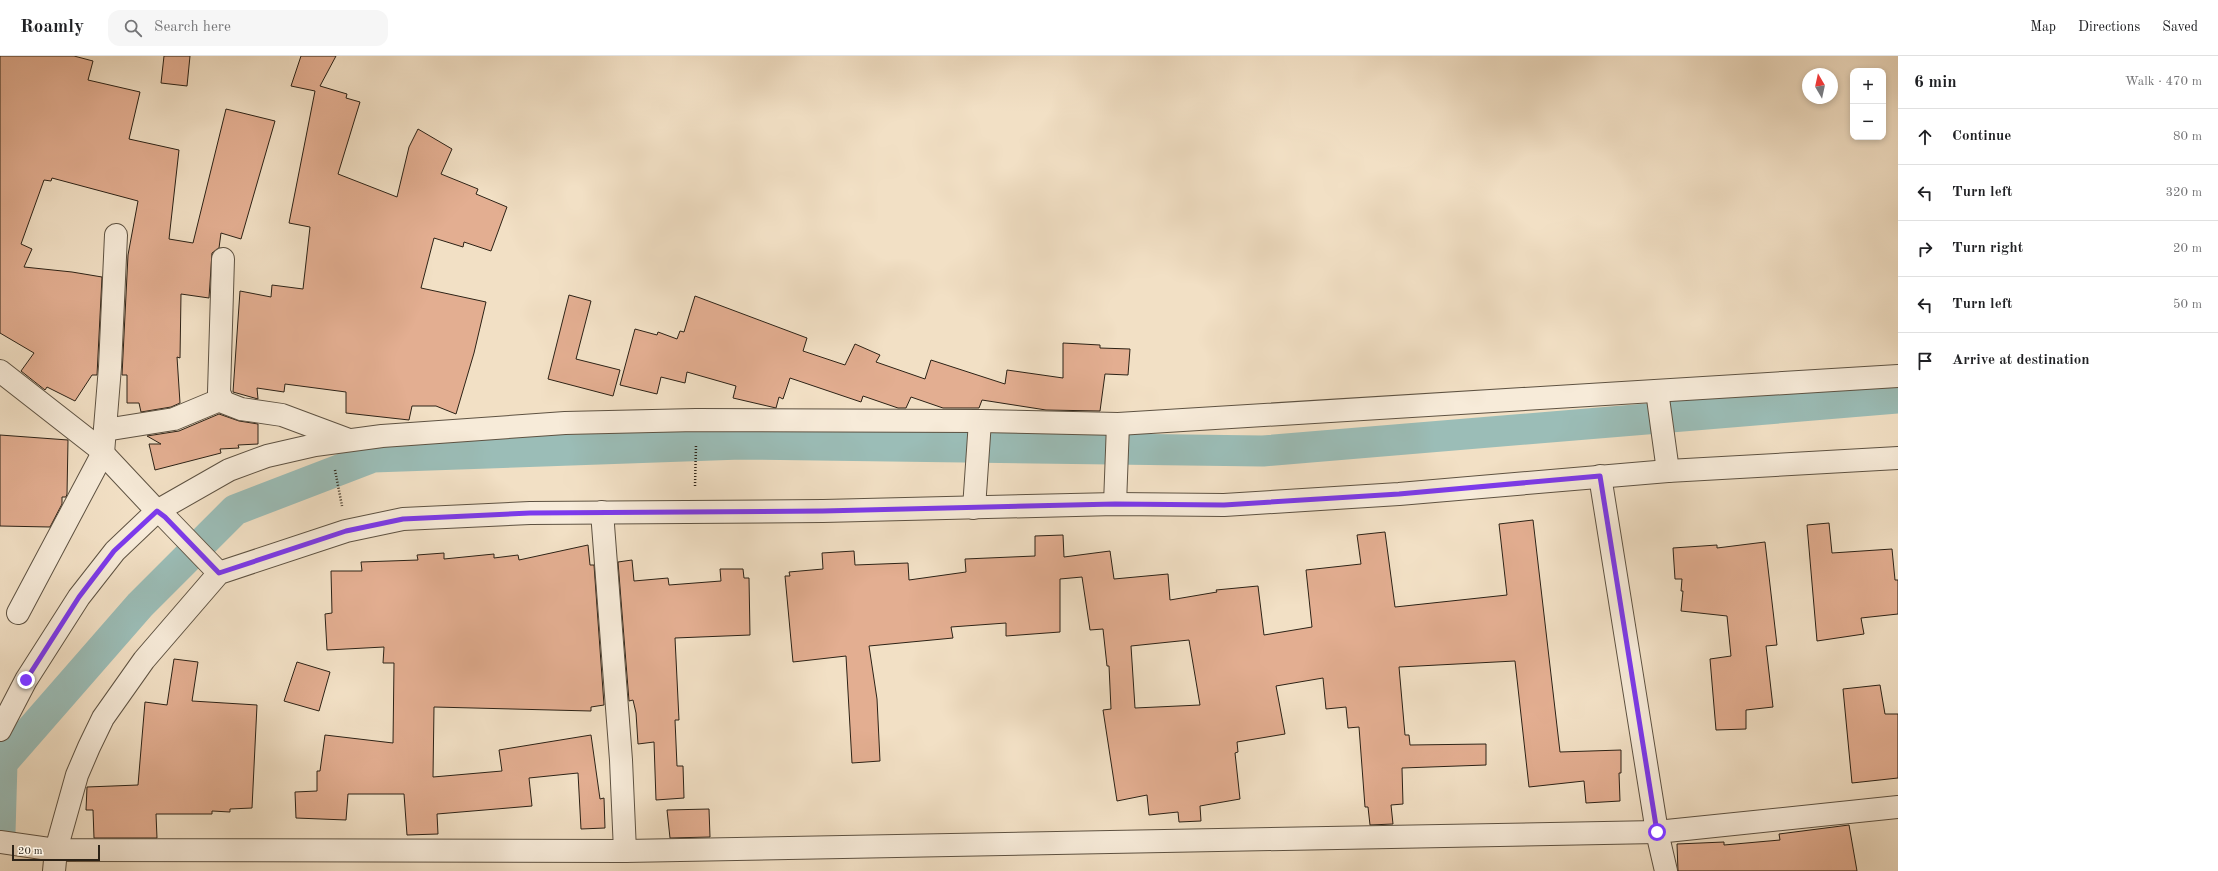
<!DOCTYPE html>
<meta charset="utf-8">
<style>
body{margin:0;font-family:"Old Standard TT",serif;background:#f6f6f6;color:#202124}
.controls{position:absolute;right:12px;top:12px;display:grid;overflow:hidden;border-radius:8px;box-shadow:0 2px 6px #0003}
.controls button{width:36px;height:36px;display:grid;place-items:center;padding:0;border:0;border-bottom:1px solid #e0e0e0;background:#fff;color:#202124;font:20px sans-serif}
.compass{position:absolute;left:1802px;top:12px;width:36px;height:36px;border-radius:50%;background:#fff;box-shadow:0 2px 6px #0003;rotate:351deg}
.scale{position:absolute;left:12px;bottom:10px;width:88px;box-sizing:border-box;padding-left:4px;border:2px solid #2c2216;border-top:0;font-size:11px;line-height:14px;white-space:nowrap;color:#2c2216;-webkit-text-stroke:3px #f7ebd9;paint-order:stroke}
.stop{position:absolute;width:12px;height:12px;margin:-9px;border:3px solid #7c3aed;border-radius:50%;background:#fff}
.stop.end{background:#7c3aed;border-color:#fff;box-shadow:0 1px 4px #0008}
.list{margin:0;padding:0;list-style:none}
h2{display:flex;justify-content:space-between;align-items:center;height:52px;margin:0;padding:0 16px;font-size:17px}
h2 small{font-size:13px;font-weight:400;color:#757577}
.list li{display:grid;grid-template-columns:26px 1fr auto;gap:12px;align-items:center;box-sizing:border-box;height:56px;padding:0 16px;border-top:1px solid #e0e0e0}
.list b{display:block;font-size:15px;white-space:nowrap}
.list em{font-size:13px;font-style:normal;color:#757577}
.icon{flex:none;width:22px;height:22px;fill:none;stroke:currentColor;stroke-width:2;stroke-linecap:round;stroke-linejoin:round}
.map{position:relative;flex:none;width:1898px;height:815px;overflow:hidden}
header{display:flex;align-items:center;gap:24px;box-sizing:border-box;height:56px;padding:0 20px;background:#fff;border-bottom:1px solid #e0e0e0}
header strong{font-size:19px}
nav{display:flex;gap:22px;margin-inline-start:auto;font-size:14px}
.search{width:280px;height:36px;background:#f6f6f6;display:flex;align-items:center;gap:10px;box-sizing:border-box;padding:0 14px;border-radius:12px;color:#757577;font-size:15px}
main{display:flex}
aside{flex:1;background:#fff}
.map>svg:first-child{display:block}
</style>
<header>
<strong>Roamly</strong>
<div class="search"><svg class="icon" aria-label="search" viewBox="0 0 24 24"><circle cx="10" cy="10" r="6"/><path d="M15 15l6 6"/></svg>Search here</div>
<nav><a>Map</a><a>Directions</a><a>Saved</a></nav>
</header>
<main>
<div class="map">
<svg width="1898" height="815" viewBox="0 0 1898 815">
<rect width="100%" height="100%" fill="#f2e0c5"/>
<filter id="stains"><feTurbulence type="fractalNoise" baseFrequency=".005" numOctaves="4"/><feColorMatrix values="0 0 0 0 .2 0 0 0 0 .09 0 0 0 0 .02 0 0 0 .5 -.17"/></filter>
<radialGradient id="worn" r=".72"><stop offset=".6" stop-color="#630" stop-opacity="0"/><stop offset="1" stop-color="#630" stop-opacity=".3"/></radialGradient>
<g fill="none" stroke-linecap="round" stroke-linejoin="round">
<polyline stroke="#9bbdb7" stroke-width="31" points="0,777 2,707 140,549 235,454 373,401 741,388 1263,395 1898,342"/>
</g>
<g fill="#e3ae91" stroke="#2c2216" fill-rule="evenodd">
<polygon points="0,0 74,0 93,5 88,24 140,36 129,83 179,94 169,183 193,187 226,53 275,65 241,183 221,177 219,192 212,197 209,242 181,238 180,302 177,301 180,347 171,351 141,356 139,347 127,347 127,319 122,319 128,199 138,145 52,122 51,125 44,124 21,188 32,193 24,211 72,216 102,221 97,319 92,319 75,345 47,331 45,334 21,315 34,297 0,277"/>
<polygon points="164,0 190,0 187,30 161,27"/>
<polygon points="301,0 336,0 320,30 347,38 346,42 360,46 338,118 397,141 409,91 418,73 452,93 441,118 478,133 476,138 507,151 491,195 464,186 463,191 434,182 421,232 486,246 474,297 456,358 436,350 412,350 409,364 346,357 346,336 285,328 284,336 257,332 258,343 233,336 240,235 271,241 272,229 303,233 310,171 289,167 315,35 291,30"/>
<polygon points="569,239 591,245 576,303 620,314 613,340 548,323"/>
<polygon points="695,240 807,282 803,295 845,309 855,288 880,299 876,306 925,323 931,304 1005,328 1007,314 1063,322 1063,287 1100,289 1100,292 1130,293 1128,319 1105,318 1100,355 1046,354 982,344 979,352 943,352 911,341 906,352 898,352 863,340 861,346 790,322 783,343 779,341 776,352 733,342 736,330 687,316 685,327 661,321 657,338 620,329 635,273 657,279 658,276 677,283 680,275 684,276"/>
<polygon points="219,358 239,365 258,368 258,388 238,389 239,392 220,393 221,397 155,414 149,388 161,388 147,380 179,375"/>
<polygon points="0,379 68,384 67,438 66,441 62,441 62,448 50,471 0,470"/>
<path d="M1533,464L1560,696L1621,694V717H1619L1620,745L1586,747L1584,725L1529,731L1515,605L1399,611L1405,679H1409L1410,689L1486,688V709L1402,712L1403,748L1391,749L1393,768L1370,769L1368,751H1365L1359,671L1348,672L1346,651L1326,653L1323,622L1276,630L1285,678L1237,686L1238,696L1235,697L1240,743L1200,750L1201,765L1179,766L1178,756L1149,759L1147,739L1117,745L1103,654L1111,653L1109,610H1107L1103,573L1090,574L1082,521L1060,523V576L1006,580V567L951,571L953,582L869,590L877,643L880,705L852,707L846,600L793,606L785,520H790L789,516L823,513L822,497L854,495L855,509L908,507L909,524L966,516L965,503L1035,500V480L1063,479L1064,501L1110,495L1114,523L1168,518L1170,544L1217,536L1216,534L1258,530L1264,579L1312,571L1306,514L1361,508L1357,479L1385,476L1395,551L1507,539L1499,468ZM1189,584L1200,649L1135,652L1131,590Z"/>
<polygon points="1829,467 1832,497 1892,493 1895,524 1898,524 1898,558 1861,562 1864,578 1817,585 1807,469"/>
<polygon points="1765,486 1777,589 1766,590 1773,651 1746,654 1746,673 1716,674 1710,603 1731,600 1727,560 1681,555 1683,535 1681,535 1682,523 1675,523 1673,492 1717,489 1717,492"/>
<polygon points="588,489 590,509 594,509 604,649 591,651 591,655 434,651 433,721 502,715 499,694 591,679 600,743 604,742 605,772 581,773 578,717 529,722 532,750 437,758 438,778 407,779 404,738 348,738 346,764 296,762 295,736 317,735 317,715 320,715 325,679 393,687 394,607 383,607 384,591 327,594 325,558 332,557 331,515 362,515 361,506 418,504 417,499 444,497 444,503 494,498 494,502 518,499 519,504"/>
<polygon points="632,504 634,525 668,522 669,529 721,525 720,513 743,513 744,522 749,522 750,579 675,582 679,664 675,664 677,710 683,710 684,742 656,744 654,686 638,688 636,657 633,644 629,645 618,506"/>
<polygon points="174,603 198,606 192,645 257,649 252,752 230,753 230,756 212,755 212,758 156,758 157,782 94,782 93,754 86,754 87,731 138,729 145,646 167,649"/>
<polygon points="297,606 330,616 319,655 284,645"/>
<polygon points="1880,629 1885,658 1898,658 1898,722 1852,727 1843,633"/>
<polygon points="709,753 710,781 670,782 667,754"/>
<polygon points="1849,769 1857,815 1678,815 1677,788 1724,786 1724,789 1780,784 1779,778"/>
</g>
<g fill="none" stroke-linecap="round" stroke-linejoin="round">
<g stroke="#5e5242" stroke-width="24">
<g id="street">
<polyline points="223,203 219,336 223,346 241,353 282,359 349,384"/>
<polyline points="0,315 96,390 157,455 165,461 219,517"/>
<polyline points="1657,335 1668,415"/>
<polyline points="105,374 174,363 222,343"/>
<polyline points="1600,420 1657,776 1666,815"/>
<polyline points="1115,448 1118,368"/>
<polyline points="974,452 980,365"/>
<polyline points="602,456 621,704 625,795"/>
<polyline points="18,557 103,397 110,311 116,179"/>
<polyline points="0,674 26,624 79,541 115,495 157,455 229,414 267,400 315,389 382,380 565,367 696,364 980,365 1118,368 1898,320"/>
<polyline points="0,786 56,794 625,795 1657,776 1898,751"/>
<polyline points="54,815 56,794 77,719 89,691 103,662 144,604 219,517 346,475 403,463 530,457 823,455 1115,448 1224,449 1399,438 1668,415 1898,402"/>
</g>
</g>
<g stroke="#2c2216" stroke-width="2.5" stroke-dasharray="1 2" stroke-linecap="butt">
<polyline points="335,414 342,450"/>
<polyline points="695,430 696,389"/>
</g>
<use href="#street" stroke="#f7ebd9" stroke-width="22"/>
</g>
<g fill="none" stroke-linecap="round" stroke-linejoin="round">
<polyline stroke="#7c3aed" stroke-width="5" points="26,624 79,541 114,495 157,455 165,461 219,517 346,475 403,463 530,457 823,455 1115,448 1224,449 1399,438 1600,420 1657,776"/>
</g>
<rect width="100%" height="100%" filter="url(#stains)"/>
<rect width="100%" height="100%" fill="url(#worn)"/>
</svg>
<div class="controls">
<button>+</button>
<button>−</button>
</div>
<svg class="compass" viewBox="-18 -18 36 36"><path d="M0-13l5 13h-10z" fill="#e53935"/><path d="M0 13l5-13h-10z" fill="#757577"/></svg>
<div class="scale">20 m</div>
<div class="stop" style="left:1657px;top:776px"></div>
<div class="stop end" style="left:26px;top:624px"></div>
</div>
<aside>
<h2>6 min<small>Walk · 470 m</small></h2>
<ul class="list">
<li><svg class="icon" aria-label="ahead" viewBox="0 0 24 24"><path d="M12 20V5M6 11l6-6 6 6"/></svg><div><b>Continue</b></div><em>80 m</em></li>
<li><svg class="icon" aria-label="left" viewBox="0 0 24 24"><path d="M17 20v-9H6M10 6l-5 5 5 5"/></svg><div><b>Turn left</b></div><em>320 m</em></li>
<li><svg class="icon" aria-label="right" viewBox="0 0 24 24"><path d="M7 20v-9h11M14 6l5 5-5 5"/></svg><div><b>Turn right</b></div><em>20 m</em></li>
<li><svg class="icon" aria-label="left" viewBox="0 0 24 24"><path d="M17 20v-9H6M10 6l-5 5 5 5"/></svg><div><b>Turn left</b></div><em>50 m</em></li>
<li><svg class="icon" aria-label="arrive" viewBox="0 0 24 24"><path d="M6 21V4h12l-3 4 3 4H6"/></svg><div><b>Arrive at destination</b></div></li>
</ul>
</aside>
</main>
